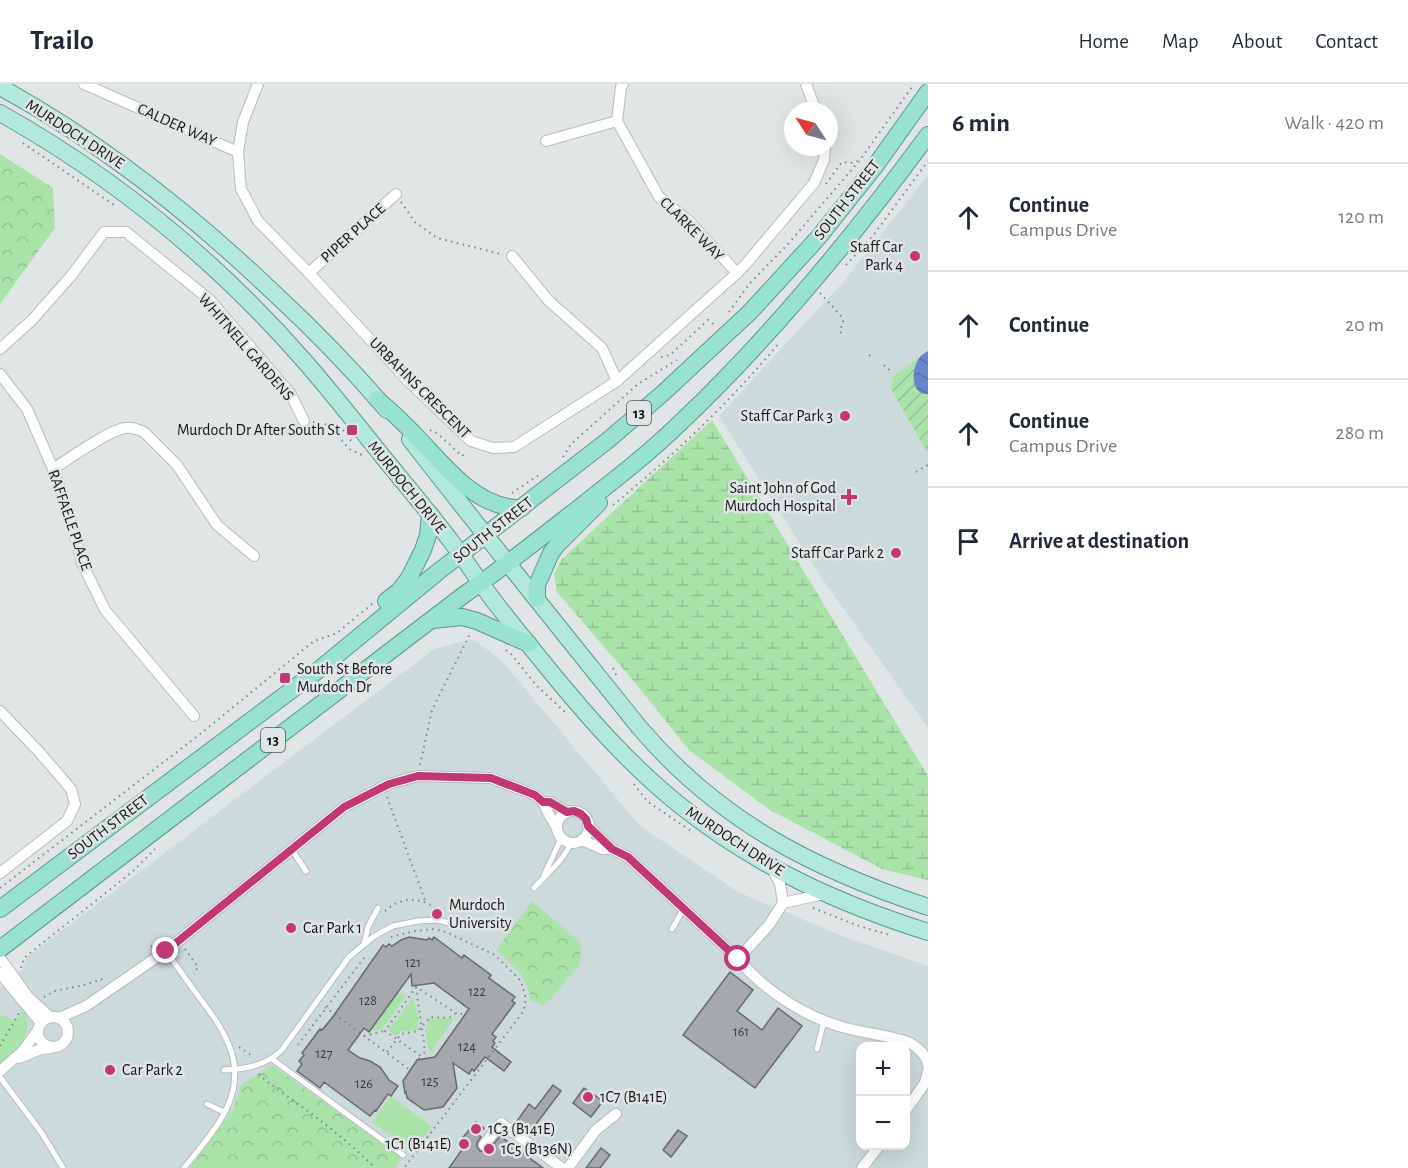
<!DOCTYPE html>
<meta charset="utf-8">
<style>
body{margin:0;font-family:"Alegreya Sans",sans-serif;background:#f6f6f7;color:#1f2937}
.controls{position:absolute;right:18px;bottom:18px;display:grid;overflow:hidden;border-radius:12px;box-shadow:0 6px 24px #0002}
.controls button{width:54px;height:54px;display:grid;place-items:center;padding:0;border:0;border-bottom:2px solid #e0e1e3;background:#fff;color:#1f2937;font:30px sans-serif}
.compass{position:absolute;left:784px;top:18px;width:54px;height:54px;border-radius:50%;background:#fff;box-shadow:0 6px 24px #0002;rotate:306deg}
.stop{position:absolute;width:18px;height:18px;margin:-14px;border:4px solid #c13874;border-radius:50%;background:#fff}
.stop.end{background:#c13874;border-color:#fff;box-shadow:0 2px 6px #0008}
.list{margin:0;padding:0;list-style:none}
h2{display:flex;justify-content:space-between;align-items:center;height:78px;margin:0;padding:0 24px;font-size:26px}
h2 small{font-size:20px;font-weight:400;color:#747a83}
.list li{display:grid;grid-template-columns:39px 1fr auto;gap:18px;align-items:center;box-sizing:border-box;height:108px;padding:0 24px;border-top:2px solid #e0e1e3}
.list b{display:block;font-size:22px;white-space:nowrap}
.list p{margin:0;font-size:20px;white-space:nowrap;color:#747a83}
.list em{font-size:20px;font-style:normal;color:#747a83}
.icon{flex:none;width:33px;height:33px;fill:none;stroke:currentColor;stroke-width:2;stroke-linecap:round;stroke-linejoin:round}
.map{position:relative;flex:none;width:928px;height:1084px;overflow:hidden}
header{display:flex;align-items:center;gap:36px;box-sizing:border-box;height:84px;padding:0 30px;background:#fff;border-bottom:2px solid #e0e1e3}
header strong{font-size:28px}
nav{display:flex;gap:33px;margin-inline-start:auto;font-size:21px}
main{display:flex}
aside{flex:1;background:#fff}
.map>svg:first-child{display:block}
</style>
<header>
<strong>Trailo</strong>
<nav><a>Home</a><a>Map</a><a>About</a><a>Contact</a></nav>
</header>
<main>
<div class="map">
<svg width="928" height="1084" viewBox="0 0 928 1084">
<defs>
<pattern id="wetland-marsh" width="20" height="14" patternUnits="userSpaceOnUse" patternTransform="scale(1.5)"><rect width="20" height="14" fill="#a8e3a7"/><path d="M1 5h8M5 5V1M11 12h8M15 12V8" fill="none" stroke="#90c28f"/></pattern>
<pattern id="park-crowns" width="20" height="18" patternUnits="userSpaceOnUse" patternTransform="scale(1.5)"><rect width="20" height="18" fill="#a8e3a7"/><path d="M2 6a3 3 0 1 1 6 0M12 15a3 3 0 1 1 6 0" fill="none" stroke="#90c28f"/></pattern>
<pattern id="garden-furrows" width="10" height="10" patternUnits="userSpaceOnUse" patternTransform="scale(1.5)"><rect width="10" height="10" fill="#a8e3a7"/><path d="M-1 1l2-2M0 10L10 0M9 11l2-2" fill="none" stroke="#90c28f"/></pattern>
<pattern id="water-waves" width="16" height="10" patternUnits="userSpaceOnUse" patternTransform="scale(1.5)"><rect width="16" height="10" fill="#6987d1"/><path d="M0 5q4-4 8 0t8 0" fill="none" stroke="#556da9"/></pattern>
</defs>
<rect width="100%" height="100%" fill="#e0e5e6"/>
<g fill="#ccdadc" fill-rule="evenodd">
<polygon points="928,91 928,644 821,493 719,332 846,195"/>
<path d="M473,555L501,576L639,741L738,808L842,852L928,882V1084H0V903L23,885L26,874L31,870L434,565ZM860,962H906V1062H860Z"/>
</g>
<g fill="#a8e3a7">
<polygon points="397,909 406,912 382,945 370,947"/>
<polygon points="413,913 419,936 417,939 418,945 414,947 402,947 396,952 388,946"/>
<path d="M21,928H24C35,953 17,965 0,979V931L16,936Z"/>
<polygon points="431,934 454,935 433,964 434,968 429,967 425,947 427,943 427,937"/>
<polygon points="391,1013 432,1042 413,1068 372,1038"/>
</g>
<polygon fill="url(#wetland-marsh)" points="712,336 928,692 928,796 882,785 770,726 689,666 636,600 557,508 554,490 562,475"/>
<g fill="url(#park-crowns)">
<polygon points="0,70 53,104 55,144 0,220"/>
<path d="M532,817L581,859L580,880L548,918L543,921L530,916C530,894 511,880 496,866Z"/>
<polygon points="272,981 402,1074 395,1084 190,1084 233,1025 241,1001"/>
</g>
<polygon fill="url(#garden-furrows)" points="928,267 928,370 891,305 893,294 896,290"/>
<path fill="url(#water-waves)" d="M928,267V310C910,311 911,284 920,273C922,270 925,269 928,267Z"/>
<g fill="#a5a9ab" stroke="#66696c" stroke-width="1.5">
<polygon points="409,853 427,856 429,854 432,856 434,853 462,874 464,871 491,891 489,894 515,913 512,917 515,919 492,950 496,953 493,957 495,959 492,963 511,978 504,987 485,973 474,987 472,985 469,990 453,979 457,1004 443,1023 424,1026 407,1014 406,1008 405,1009 403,997 417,976 435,973 469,925 434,899 412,902 411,890 369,948 364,944 348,966 360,974 370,977 380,983 389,996 398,1002 391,1012 388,1010 376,1027 375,1026 370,1032 324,998 320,1004 297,987 302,980 299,977 304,971 302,969 320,945 322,946 332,934 383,861 386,863 389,860 392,862 401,856"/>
<polygon points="730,888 753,906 737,927 762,946 778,924 802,942 755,1004 683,951"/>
<polygon points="553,1001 561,1007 531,1047 517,1037 529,1020 535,1025"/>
<polygon points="584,1004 603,1017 591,1033 573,1019"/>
<polygon points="476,1038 484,1044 478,1050 481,1053 477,1059 477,1063 480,1067 487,1068 500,1052 543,1084 449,1084 464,1063 458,1059"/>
<polygon points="678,1046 687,1052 671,1073 663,1066"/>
<polygon points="601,1064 610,1071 600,1084 586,1084"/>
</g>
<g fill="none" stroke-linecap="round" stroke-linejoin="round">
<g stroke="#b6bbbc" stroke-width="7">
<g id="service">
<polyline points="292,766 306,787"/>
<polyline points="544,791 560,757 558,747"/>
<path d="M534,804C547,789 564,777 571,758"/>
<polyline points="672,845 684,824"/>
<polyline points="364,860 368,843 378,824"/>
<path d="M166,867C177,883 188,898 199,913C223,945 246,977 229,1019C219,1043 200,1064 184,1084"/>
<polyline points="817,965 824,937"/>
<polyline points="272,975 403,1071"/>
<path d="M224,986C246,985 264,982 281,967L349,873L373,853L393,842L418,837L437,836L458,841"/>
<polyline points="0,993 41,1048 63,1084"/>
<polyline points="207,1020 224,1028"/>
</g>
</g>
<g stroke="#b6bbbc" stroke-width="12">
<g id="minor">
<polyline points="84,0 238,68"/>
<polyline points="258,0 243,38 238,68 241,105 258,137 309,189 408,297 460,347 471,357 493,364 514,363 617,297 737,189 745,181 814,99 824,76 825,63"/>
<polyline points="623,0 621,3 617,37 659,113 689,137 737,189"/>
<polyline points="806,0 816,27"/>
<polyline points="546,57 617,37"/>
<polyline points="512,172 549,217 602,264 617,297"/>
<polyline points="309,189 396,110"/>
<polyline points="0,265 32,236 71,192 104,148 126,148 210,216 290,309 304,337"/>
<polyline points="0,290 27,325 53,385 68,427 82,479 105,526 194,632"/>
<path d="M53,385C69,375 109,346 125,344C132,343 137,345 144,348L177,381L217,441L254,472"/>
<polyline points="0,627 41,670 71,705 75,720 67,737 0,789"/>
<polyline points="543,718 548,729 557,744"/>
<circle cx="573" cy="743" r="16"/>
<path d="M588,742L612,765L628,773L738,875C764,906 806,934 846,944C867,950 890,951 910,959C918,964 927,971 928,981"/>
<polyline points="582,756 602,765 612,765"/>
<polyline points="783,819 824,810"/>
<polyline points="0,874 28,913 50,933"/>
<polyline points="738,875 769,841 783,819 780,799 771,783"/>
<polyline points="0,889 41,939"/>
<circle cx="53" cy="948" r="15"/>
<polyline points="59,934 86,922 166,867 344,723 389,700 418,692 491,694 535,711 543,718 550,718 567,728"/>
<polyline points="19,974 41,965 51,964"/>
<polyline points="0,987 23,967 38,946"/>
<polyline points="906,1026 925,999 928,987"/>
<polyline points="484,1061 501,1039 562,1084"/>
<polyline points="568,1084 596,1046 616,1030"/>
<polyline points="862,1084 879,1062"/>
</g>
</g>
<g stroke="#589786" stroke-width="18">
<g id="primary">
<path d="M0,3C101,58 190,129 273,208C313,245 351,284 387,326"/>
<path d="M0,29C116,94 220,180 307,280C333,310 358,342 383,373C406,401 429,428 450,456C461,470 470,484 480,498C499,525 521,551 542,577C585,630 629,681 682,723C758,783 837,819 928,848"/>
<path d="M410,355C485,452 562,547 639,643C719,737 813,785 928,823"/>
</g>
</g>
<g stroke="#589786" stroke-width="18">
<g id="trunk">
<path d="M377,315C391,327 405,340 417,353C443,380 470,416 508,423C513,424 518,424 522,424"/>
<polyline points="537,515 537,501 551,469 557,461 599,419"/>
<polyline points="386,517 399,507 409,494 423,466 428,451 430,430"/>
<polyline points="433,536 462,533 477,537 529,560"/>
<polyline points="0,825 321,584 439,487 607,357 662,310 750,228 818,154 873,85 928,8"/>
<path d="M0,865L465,510C506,482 545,450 585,419C617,394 649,369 679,340C771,253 853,153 928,51"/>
</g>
</g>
<g stroke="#7f8384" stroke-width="2" stroke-dasharray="1.5 4.5" stroke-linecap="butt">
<polyline points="23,59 117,123"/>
<polyline points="826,100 842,78 853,79 857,77"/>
<polyline points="401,118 415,138 437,154 501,170"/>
<polyline points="846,181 872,153 928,77"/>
<polyline points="820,209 841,232 843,237 840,248 844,252"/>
<polyline points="729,228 750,199 788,160 860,76 914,0"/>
<polyline points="869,271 874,274"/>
<polyline points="661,273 670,271 708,236 716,242"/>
<polyline points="884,281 893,289"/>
<polyline points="313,338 329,341 349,365 362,371 364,370"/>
<polyline points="343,346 352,358"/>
<polyline points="430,346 437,349 462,372 467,368"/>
<polyline points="563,373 571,360 638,300 677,276"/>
<polyline points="916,388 928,381"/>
<polyline points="512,409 542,389"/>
<path d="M613,421C673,372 730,318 780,258"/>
<polyline points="506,566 512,571 536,601 566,629"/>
<polyline points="613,584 617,593"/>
<polyline points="420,681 432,626 470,550"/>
<polyline points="634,700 647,717 694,749"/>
<polyline points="387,713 426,819"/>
<polyline points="0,804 204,647 314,557 337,549 373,519"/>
<polyline points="813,824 859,842 890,851"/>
<path d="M385,827C401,812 424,812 439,828"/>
<polyline points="391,853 415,847 434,845 446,848 495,871 521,897 526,915 523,928 404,1084"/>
<polyline points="151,863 163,854"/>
<polyline points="185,865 198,883 194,890"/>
<polyline points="21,884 24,874 30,869 132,788 155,765"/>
<polyline points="416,903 425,968 421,972 385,947 416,903 459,931 468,927"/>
<polyline points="44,913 55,907 84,901 106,894"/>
<polyline points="325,923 410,986 421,972"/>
<polyline points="364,952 384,947"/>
<polyline points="298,961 367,870"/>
<polyline points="0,962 19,929"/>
<polyline points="239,963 254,973"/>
<polyline points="387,968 401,950 418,947 430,933 449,934 455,930"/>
<path d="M259,990L265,996C303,1024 342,1050 375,1084"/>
</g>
<use href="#service" stroke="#fff" stroke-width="5"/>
<use href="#minor" stroke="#fff" stroke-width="10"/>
<use href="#primary" stroke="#b1eadb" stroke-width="16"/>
<use href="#trunk" stroke="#97e3cf" stroke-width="16"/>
</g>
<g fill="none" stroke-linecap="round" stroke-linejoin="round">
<polyline stroke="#c13874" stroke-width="8" points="166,867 344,723 389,700 418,692 491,694 535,711 543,718 550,718 567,728 574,727 581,730 586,735 588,742 612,765 628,773 738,875"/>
</g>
<g fill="#c13874" stroke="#e0e5e6" stroke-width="2">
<circle cx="915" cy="172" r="6"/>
<circle cx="845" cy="332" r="6"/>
<rect x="346" y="340" width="12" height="12" rx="3"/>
<path d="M846 404h6v6h6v6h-6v6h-6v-6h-6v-6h6z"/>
<circle cx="896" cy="469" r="6"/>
<rect x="279" y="588" width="12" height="12" rx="3"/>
<circle cx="437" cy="830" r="6"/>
<circle cx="291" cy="844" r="6"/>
<circle cx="110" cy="986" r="6"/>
<circle cx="588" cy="1013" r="6"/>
<circle cx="476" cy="1045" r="6"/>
<circle cx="464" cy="1060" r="6"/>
<circle cx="489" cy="1065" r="6"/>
</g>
<g text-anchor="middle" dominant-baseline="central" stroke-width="5" stroke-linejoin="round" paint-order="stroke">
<g font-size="14" fill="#383b3b">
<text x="413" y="879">121</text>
<text x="477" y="908">122</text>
<text x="368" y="917">128</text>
<text x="741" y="948">161</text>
<text x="467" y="963">124</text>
<text x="324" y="970">127</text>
<text x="430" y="998">125</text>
<text x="364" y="1000">126</text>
</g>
<g fill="#e0e5e6" stroke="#515454" stroke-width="1.5">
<rect x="627" y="317" width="24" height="24" rx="4.5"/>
<rect x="261" y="644" width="24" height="24" rx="4.5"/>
</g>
<g font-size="15" font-weight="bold" fill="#141616">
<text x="639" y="329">13</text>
<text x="273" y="656">13</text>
</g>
<g font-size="16" fill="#141616" stroke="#e0e5e6">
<text transform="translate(177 41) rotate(24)">CALDER WAY</text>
<text transform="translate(75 50) rotate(33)">MURDOCH DRIVE</text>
<text transform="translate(847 116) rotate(-52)">SOUTH STREET</text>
<text transform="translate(692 145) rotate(45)">CLARKE WAY</text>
<text transform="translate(353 149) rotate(-42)">PIPER PLACE</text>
<text transform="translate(246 263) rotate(49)">WHITNELL GARDENS</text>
<text transform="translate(420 304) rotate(45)">URBAHNS CRESCENT</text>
<text transform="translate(407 403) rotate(51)">MURDOCH DRIVE</text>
<text transform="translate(70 436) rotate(71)">RAFFAELE PLACE</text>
<text transform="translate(493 446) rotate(-38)">SOUTH STREET</text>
<text transform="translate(108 743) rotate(-37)">SOUTH STREET</text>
<text transform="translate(735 757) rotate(33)">MURDOCH DRIVE</text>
</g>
<g font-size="16" fill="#141616" stroke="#e0e5e6" text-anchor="start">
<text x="903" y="163" text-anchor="end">Staff Car<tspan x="903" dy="18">Park 4</tspan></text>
<text x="833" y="332" text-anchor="end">Staff Car Park 3</text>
<text x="340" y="346" text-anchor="end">Murdoch Dr After South St</text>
<text x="836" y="404" text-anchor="end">Saint John of God<tspan x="836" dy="18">Murdoch Hospital</tspan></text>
<text x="884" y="469" text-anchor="end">Staff Car Park 2</text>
<text x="297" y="585">South St Before<tspan x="297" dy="18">Murdoch Dr</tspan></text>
<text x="449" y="821">Murdoch<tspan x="449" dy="18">University</tspan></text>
<text x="303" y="844">Car Park 1</text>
<text x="122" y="986">Car Park 2</text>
<text x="600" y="1013">1C7 (B141E)</text>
<text x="488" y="1045">1C3 (B141E)</text>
<text x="452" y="1060" text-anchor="end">1C1 (B141E)</text>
<text x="501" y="1065">1C5 (B136N)</text>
</g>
</g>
</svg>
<div class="controls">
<button>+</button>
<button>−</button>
</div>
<svg class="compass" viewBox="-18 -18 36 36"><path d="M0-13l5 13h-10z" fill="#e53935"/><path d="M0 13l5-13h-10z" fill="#747a83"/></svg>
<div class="stop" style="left:738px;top:875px"></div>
<div class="stop end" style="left:166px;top:867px"></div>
</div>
<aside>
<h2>6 min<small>Walk · 420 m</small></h2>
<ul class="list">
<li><svg class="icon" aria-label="ahead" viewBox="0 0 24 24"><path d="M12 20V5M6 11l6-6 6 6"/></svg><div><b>Continue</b><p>Campus Drive</p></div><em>120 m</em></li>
<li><svg class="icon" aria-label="ahead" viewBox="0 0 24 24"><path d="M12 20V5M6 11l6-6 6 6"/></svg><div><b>Continue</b></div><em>20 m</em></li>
<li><svg class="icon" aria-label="ahead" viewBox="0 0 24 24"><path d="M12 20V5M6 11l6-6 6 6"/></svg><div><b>Continue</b><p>Campus Drive</p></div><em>280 m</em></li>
<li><svg class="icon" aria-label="arrive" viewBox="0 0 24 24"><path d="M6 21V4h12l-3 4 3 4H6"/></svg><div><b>Arrive at destination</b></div></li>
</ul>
</aside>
</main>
